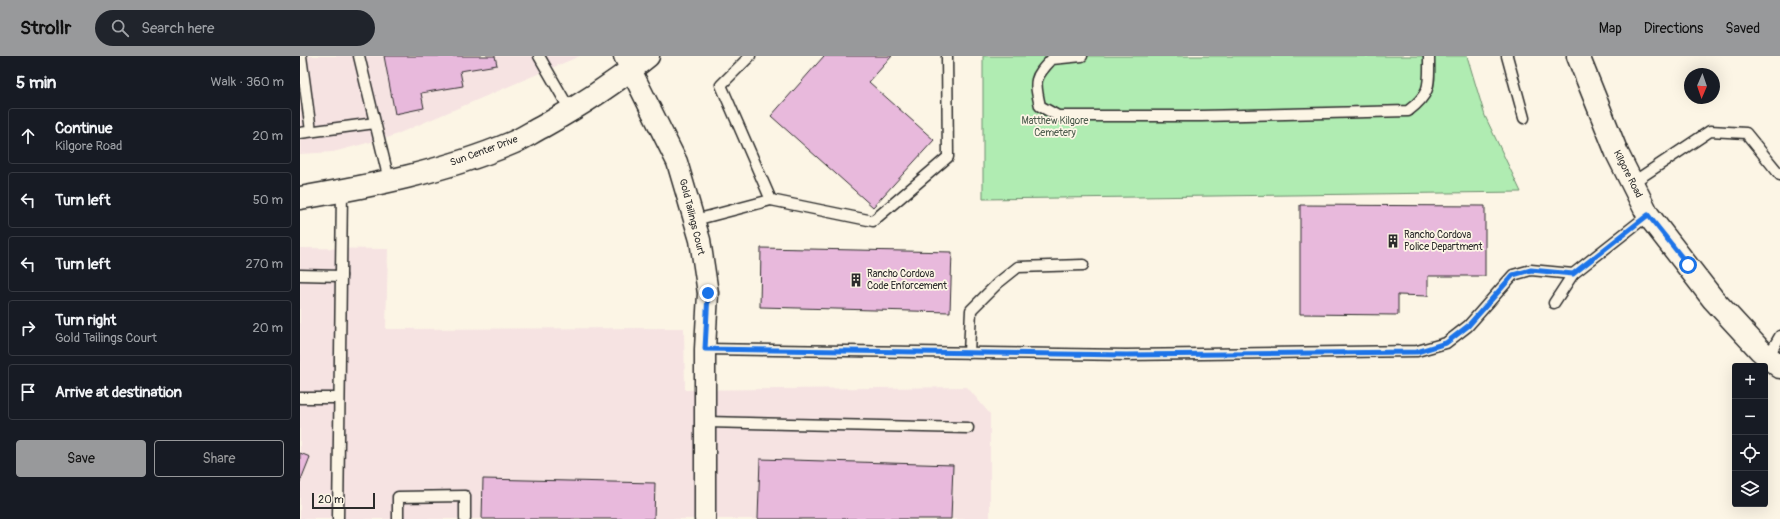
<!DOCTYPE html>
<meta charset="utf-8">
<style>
body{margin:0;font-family:Pangolin,sans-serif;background:#20242c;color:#f1f3f6}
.controls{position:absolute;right:12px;bottom:12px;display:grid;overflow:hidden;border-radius:4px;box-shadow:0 4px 16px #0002}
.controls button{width:36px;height:36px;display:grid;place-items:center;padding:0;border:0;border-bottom:1px solid #363941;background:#171b24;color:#f1f3f6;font:20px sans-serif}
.compass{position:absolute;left:1384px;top:12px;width:36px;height:36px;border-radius:50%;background:#171b24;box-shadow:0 4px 16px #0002;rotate:182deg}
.scale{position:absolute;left:12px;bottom:10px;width:63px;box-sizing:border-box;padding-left:4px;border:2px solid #2b2b2b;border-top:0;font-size:11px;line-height:14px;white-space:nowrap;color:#2b2b2b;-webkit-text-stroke:3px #fcf5e5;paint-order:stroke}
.stop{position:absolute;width:12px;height:12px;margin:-9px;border:3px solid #1a73e8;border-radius:50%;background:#fff}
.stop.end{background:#1a73e8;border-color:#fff;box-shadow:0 1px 4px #0008}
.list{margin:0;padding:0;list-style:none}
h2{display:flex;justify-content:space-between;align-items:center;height:52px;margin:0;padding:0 16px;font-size:17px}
h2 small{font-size:13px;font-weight:400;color:#9ea1a6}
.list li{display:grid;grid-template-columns:26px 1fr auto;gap:12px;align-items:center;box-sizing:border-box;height:56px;margin:0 8px 8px;padding:0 8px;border:1px solid #363941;border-radius:4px}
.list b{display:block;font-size:15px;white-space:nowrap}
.list p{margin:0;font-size:13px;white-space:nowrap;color:#9ea1a6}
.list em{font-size:13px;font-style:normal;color:#9ea1a6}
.actions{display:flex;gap:8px;padding:12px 16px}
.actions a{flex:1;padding:9px 0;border:1px solid #98999b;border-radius:4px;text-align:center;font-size:14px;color:#98999b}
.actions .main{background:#98999b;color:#111}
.icon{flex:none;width:22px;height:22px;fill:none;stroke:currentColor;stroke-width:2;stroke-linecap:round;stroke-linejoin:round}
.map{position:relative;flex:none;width:1480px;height:463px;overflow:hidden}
header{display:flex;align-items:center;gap:24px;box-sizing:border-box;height:56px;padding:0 20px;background:#98999b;color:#111}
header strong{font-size:19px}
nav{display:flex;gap:22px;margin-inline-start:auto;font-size:14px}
.search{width:280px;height:36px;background:#20242c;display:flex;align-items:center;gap:10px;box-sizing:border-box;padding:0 14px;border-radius:22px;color:#9ea1a6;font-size:15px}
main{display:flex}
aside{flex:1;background:#171b24}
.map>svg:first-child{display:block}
</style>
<header>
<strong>Strollr</strong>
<div class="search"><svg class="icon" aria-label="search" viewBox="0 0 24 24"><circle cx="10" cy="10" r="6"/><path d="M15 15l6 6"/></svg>Search here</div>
<nav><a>Map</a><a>Directions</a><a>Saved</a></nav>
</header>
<main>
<aside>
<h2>5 min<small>Walk · 360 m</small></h2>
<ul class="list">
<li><svg class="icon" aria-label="ahead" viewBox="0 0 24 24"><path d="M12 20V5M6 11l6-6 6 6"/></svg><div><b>Continue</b><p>Kilgore Road</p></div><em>20 m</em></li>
<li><svg class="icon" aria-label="left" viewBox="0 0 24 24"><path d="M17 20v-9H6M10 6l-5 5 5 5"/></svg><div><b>Turn left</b></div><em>50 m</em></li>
<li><svg class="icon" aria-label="left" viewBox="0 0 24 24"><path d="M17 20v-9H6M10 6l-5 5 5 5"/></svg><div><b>Turn left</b></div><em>270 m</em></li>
<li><svg class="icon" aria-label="right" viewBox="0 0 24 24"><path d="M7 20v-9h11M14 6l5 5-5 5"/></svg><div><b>Turn right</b><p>Gold Tailings Court</p></div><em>20 m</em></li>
<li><svg class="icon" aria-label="arrive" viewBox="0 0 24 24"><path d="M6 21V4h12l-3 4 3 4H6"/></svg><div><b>Arrive at destination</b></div></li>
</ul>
<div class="actions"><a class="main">Save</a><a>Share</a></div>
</aside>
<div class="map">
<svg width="1480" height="463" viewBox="0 0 1480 463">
<rect width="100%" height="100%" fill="#fcf5e5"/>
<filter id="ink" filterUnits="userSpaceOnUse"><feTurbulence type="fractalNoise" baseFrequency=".025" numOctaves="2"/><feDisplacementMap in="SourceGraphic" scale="8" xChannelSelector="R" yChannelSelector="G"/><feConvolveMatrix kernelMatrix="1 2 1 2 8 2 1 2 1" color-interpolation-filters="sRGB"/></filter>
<g filter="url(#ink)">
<g fill="#f6e3e2">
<polygon points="0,0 280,0 90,81 33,96 0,98"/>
<polygon points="0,192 88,193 86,273 384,272 385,334 667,331 690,358 690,463 0,463"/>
</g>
<polygon fill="#b0ecb2" stroke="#6e8c6e" points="683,0 1167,0 1185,60 1221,136 683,143"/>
<g fill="#e8b9dc" stroke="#2b2b2b">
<polygon points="84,0 195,0 197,9 160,15 163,30 121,37 124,52 95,58"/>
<polygon points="524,0 592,0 569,26 634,84 573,151 471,60"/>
<polygon points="1000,149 1185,150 1185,220 1128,220 1128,240 1098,239 1098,259 1000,258"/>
<polygon points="461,192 652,196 650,256 460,251"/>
<polygon points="0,397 10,401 0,426"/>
<polygon points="460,403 653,409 651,463 458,463"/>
<polygon points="183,423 355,427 354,463 182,463"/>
</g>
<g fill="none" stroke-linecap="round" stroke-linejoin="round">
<g stroke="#2b2b2b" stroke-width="13">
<g id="service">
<polyline points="1,0 11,75"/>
<polyline points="59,0 89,124"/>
<polyline points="239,0 270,54"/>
<polyline points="450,0 421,29 471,144"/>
<path d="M782,0L752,3C734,22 734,24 740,50L758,60H901L1108,55C1132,37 1129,28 1129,0"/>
<polyline points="1207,0 1224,62"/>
<polyline points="0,77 75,67"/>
<polyline points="1332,127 1410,75 1446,77 1480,119"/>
<polyline points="395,164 471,144 573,165 648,101 647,0"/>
<polyline points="0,219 41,220"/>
<polyline points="1254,247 1273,218 1348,159"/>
<polyline points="405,293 826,299 1117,295 1146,287 1168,270 1213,219 1231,214 1273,218"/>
<polyline points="669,297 671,254 698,227 718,211 783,209"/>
<polyline points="1468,301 1480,280"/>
<polyline points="0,342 39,342"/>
<polyline points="406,366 668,372"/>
<polyline points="38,463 42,135"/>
<polyline points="98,463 98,441 165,440 165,463"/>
</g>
</g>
<g stroke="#2b2b2b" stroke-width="23">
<polyline id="minor" points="324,0 377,106 400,184 408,237 405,293 405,463"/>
</g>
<g stroke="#2b2b2b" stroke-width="25">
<g id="tertiary">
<polyline points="1278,0 1317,97 1348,159 1413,243 1460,294 1480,311"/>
<path d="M0,142C71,130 146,115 212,87C222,83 232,76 242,71C278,51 315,27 348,0"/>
</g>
</g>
<use href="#service" stroke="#fcf5e5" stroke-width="10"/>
<use href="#minor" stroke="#fcf5e5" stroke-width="20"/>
<use href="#tertiary" stroke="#fcf5e5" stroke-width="22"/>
</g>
</g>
<g fill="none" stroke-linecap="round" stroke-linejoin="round" filter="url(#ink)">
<polyline stroke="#1a73e8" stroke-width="5" points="408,237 405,293 826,299 1117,296 1146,287 1168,270 1213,219 1231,214 1273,218 1348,159 1388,209"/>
</g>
<defs>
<g id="building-bare" transform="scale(1.08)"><path d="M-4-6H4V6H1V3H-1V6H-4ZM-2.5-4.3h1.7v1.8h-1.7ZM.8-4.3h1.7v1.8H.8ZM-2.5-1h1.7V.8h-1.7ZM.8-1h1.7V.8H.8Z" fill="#2b2b2b" stroke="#fcf5e5" stroke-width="2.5" paint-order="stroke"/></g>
</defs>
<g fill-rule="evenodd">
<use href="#building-bare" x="1093" y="185"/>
<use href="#building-bare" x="556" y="224"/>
</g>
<g text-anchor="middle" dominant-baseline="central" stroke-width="3.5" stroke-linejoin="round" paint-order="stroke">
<g font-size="10" fill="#4c5b4d" stroke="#fcf5e5">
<text x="755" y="65">Matthew Kilgore<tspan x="755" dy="12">Cemetery</tspan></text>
</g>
<g font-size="10" fill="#2b2b2b" stroke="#fcf5e5">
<text transform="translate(184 95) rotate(-20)">Sun Center Drive</text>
<text transform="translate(1328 118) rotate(63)">Kilgore Road</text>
<text transform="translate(392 161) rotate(76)">Gold Tailings Court</text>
</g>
<g font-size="10" fill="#2b2b2b" stroke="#fcf5e5" text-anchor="start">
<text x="1104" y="179">Rancho Cordova<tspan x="1104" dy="12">Police Department</tspan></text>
<text x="567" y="218">Rancho Cordova<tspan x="567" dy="12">Code Enforcement</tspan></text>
</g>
</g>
</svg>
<div class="controls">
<button>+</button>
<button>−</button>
<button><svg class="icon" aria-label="locate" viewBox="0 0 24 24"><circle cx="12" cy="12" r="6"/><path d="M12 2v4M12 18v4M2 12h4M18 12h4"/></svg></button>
<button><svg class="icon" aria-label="layers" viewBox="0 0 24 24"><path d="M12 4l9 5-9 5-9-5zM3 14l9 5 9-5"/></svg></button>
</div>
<svg class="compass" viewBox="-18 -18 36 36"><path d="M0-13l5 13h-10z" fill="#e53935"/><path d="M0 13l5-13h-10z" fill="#9ea1a6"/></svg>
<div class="scale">20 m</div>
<div class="stop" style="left:1388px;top:209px"></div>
<div class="stop end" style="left:408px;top:237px"></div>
</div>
</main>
